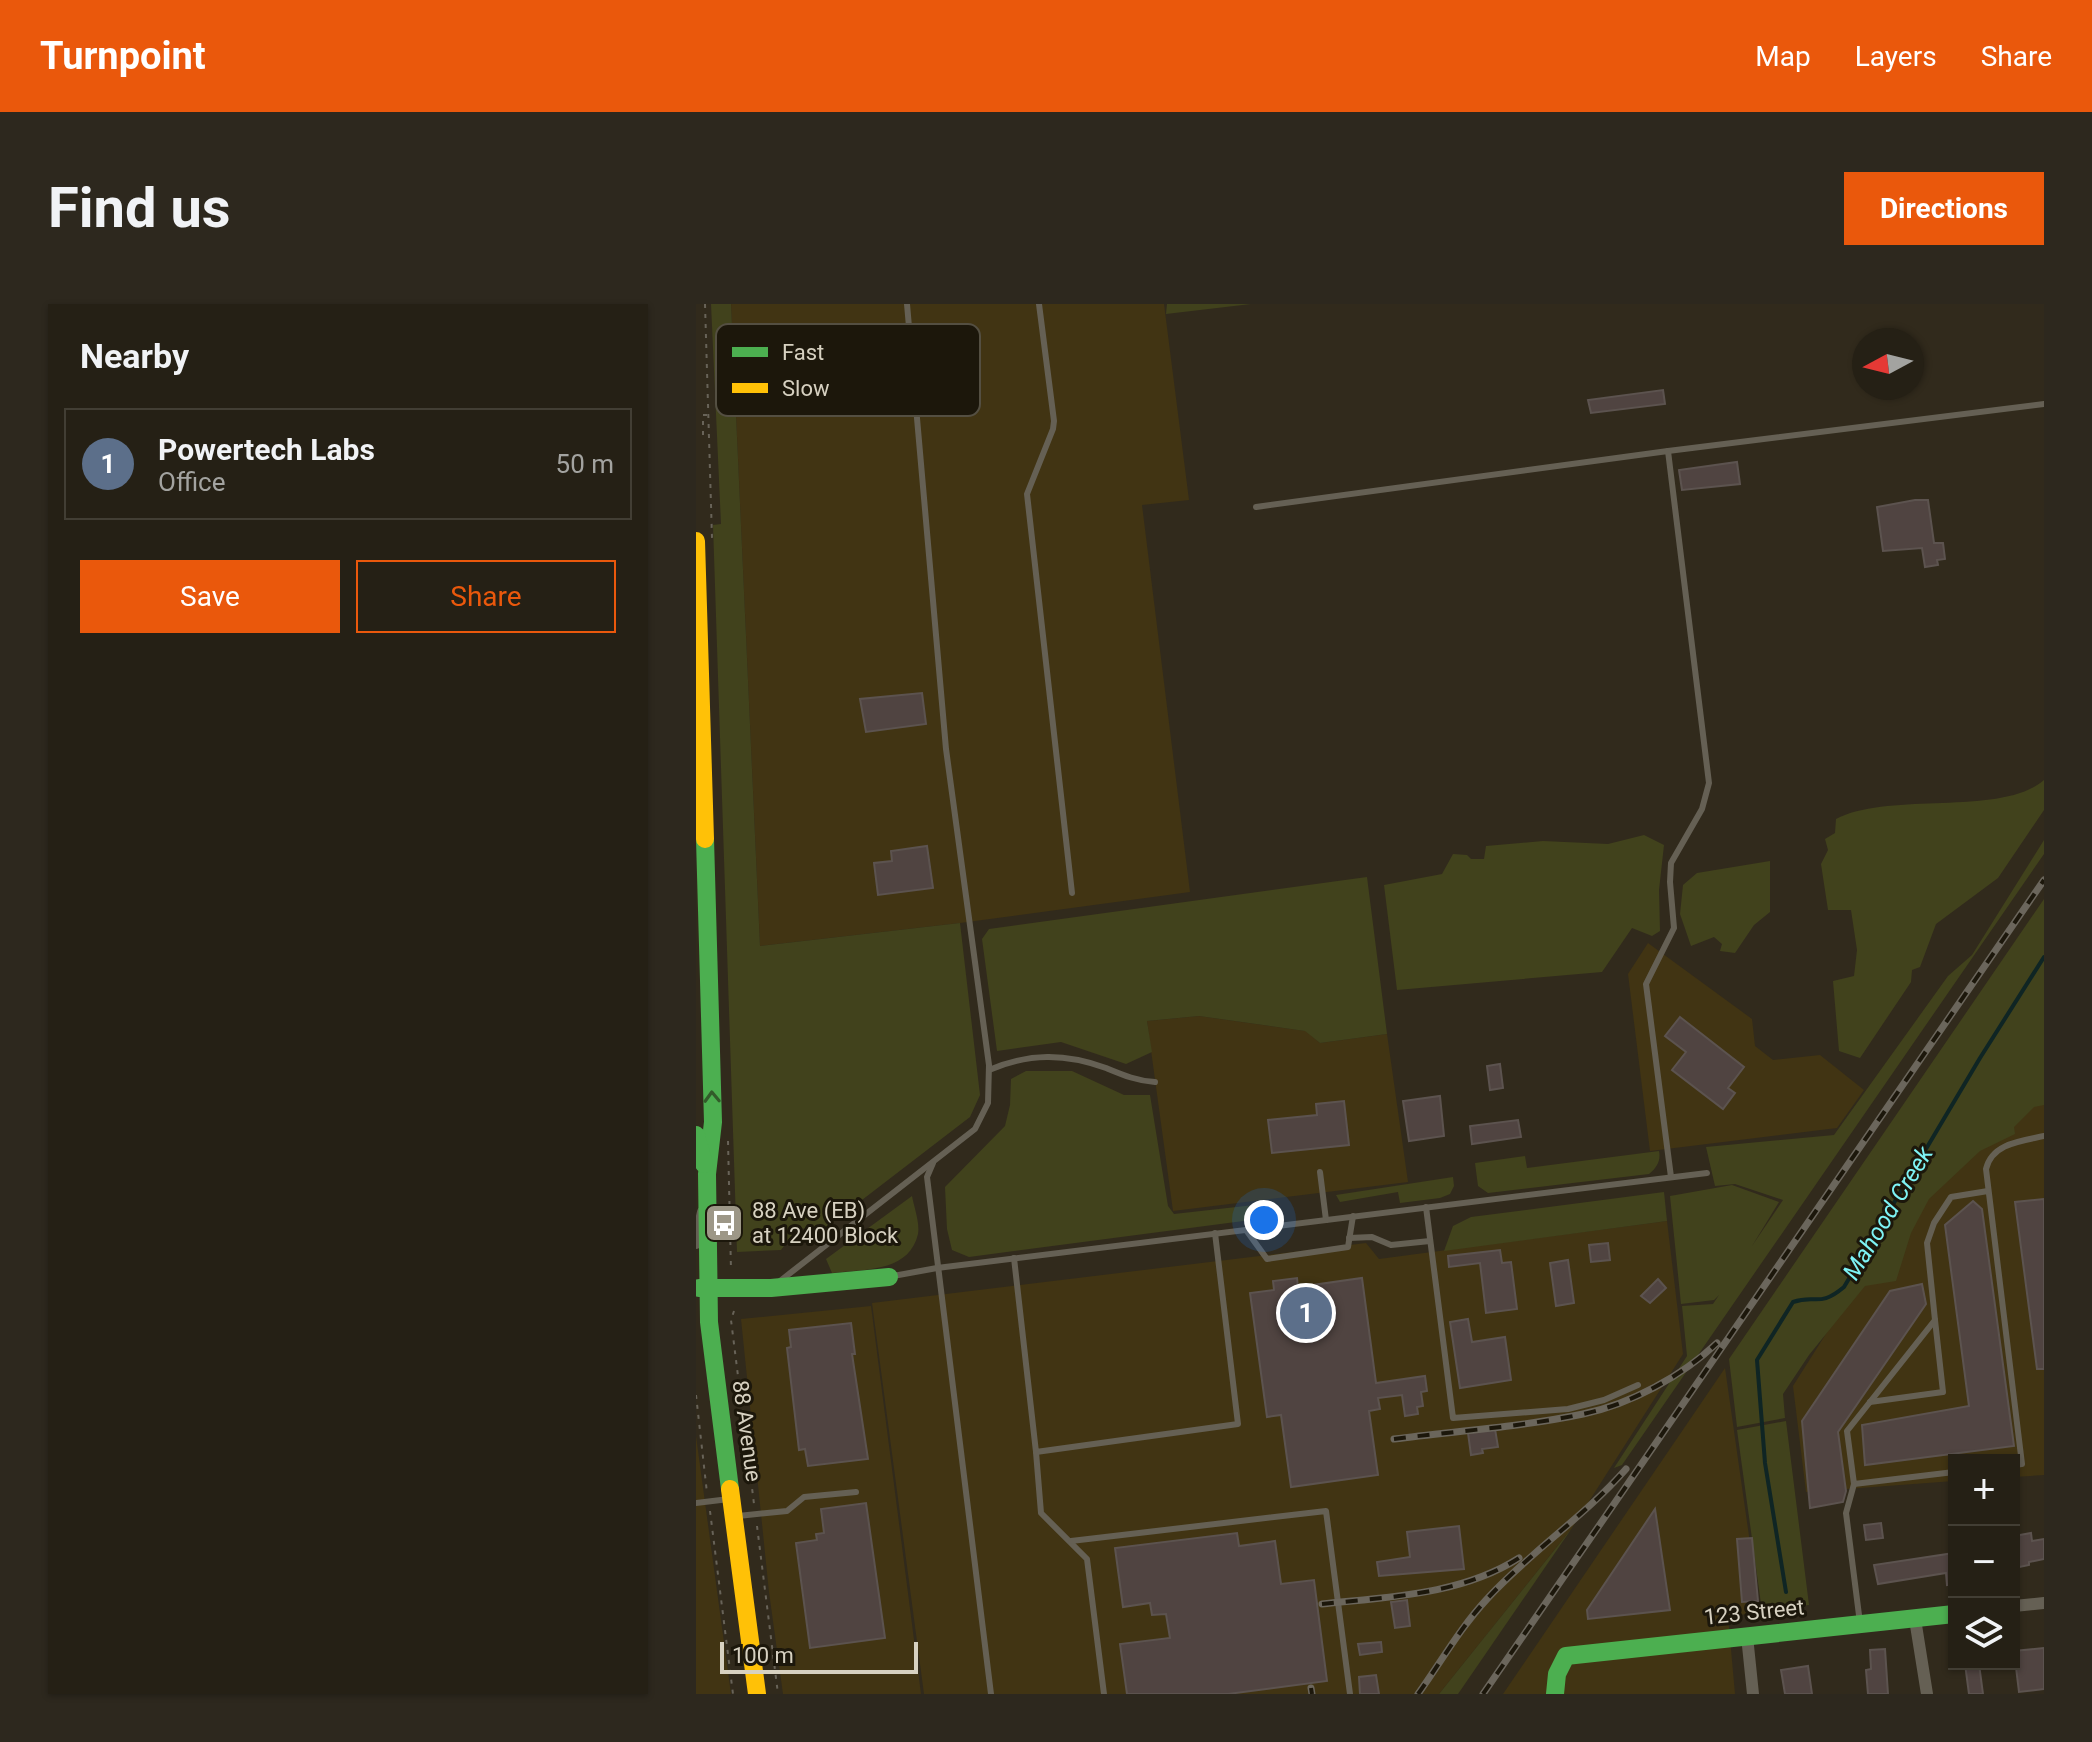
<!DOCTYPE html>
<meta charset="utf-8">
<style>
body{margin:0;font-family:Roboto,sans-serif;background:#2d281e;color:#f1f3f6}
.controls{position:absolute;right:24px;bottom:24px;display:grid;overflow:hidden;border-radius:0px;box-shadow:0 2px 6px #0004}
.controls button{width:72px;height:72px;display:grid;place-items:center;padding:0;border:0;border-bottom:2px solid #423e34;background:#252015;color:#f1f3f6;font:40px sans-serif}
.compass{position:absolute;left:1156px;top:24px;width:72px;height:72px;border-radius:50%;background:#252015;box-shadow:0 2px 6px #0004;rotate:263deg}
.scale{position:absolute;left:24px;bottom:20px;width:198px;box-sizing:border-box;padding-left:8px;border:4px solid #d7d1c1;border-top:0;font-size:22px;line-height:28px;white-space:nowrap;color:#d7d1c1;-webkit-text-stroke:6px #1c170b;paint-order:stroke}
.you{position:absolute;left:568px;top:916px;width:28px;height:28px;margin:-20px;border:6px solid #fff;border-radius:50%;background:#1a73e8;box-shadow:0 0 0 12px #1a73e833}
.badge{display:grid;place-items:center;width:52px;height:52px;border-radius:50%;background:#ea580c;color:#fff;font-size:26px;font-weight:700}
.pin{position:absolute;translate:-50% -50%;border:4px solid #fff;box-shadow:0 2px 8px #0006}
.list{margin:0;padding:0;list-style:none}
h2{display:flex;justify-content:space-between;align-items:center;height:104px;margin:0;padding:0 32px;font-size:34px}
h2 small{font-size:26px;font-weight:400;color:#a3a3a0}
.list li{display:grid;grid-template-columns:52px 1fr auto;gap:24px;align-items:center;box-sizing:border-box;height:112px;margin:0 16px 16px;padding:0 16px;border:2px solid #423e34;border-radius:0px}
.list b{display:block;font-size:30px;white-space:nowrap}
.list p{margin:0;font-size:26px;white-space:nowrap;color:#a3a3a0}
.list em{font-size:26px;font-style:normal;color:#a3a3a0}
.actions{display:flex;gap:16px;padding:24px 32px}
.actions a{flex:1;padding:18px 0;border:2px solid #ea580c;border-radius:0px;text-align:center;font-size:28px;color:#ea580c}
.actions .main{background:#ea580c;color:#fff}
.icon{flex:none;width:44px;height:44px;fill:none;stroke:currentColor;stroke-width:2;stroke-linecap:round;stroke-linejoin:round}
.map{position:relative;flex:none;width:1348px;height:1390px;overflow:hidden;border-radius:0px}
header{display:flex;align-items:center;gap:48px;box-sizing:border-box;height:112px;padding:0 40px;background:#ea580c;color:#fff}
header strong{font-size:38px}
nav{display:flex;gap:44px;margin-inline-start:auto;font-size:28px}
.intro{display:flex;align-items:center;justify-content:space-between;box-sizing:border-box;height:192px;padding:0 48px}
h1{margin:0;font-size:56px}
.button{padding:20px 36px;border-radius:0px;background:#ea580c;color:#fff;font-size:28px;font-weight:700}
main{display:flex;gap:48px;padding:0 48px}
aside{flex:1;background:#252015;border-radius:0px;box-shadow:0 2px 6px #0004}
.map>svg:first-child{display:block}
</style>
<header>
<strong>Turnpoint</strong>
<nav><a>Map</a><a>Layers</a><a>Share</a></nav>
</header>
<div class="intro"><h1>Find us</h1><a class="button">Directions</a></div>
<main>
<aside>
<h2>Nearby<small></small></h2>
<ul class="list">
<li><span class="badge" style="background:#5c6f8a">1</span><div><b>Powertech Labs</b><p>Office</p></div><em>50 m</em></li>
</ul>
<div class="actions"><a class="main">Save</a><a>Share</a></div>
</aside>
<div class="map">
<svg width="1348" height="1390" viewBox="0 0 1348 1390">
<rect width="100%" height="100%" fill="#312a1c"/>
<g fill="#413413">
<polygon points="35,0 468,0 493,196 446,201 494,588 264,619 64,642"/>
<polygon points="952,639 1056,715 1059,742 1077,756 1124,751 1168,786 1141,824 954,847 932,670"/>
<polygon points="1348,685 1348,1171 1318,1173 1318,1156 1258,1156 1258,1177 1110,1188 1097,1082"/>
<polygon points="503,712 610,727 624,739 691,730 712,878 477,907 451,717"/>
<polygon points="971,917 987,1050 876,1224 743,1390 228,1390 176,999 670,939 683,955"/>
<polygon points="175,1002 225,1390 87,1390 73,1288 45,1015"/>
<polygon points="1029,1064 1064,1309 1032,1312 1039,1390 807,1390"/>
<polygon points="0,1132 35,1390 0,1390"/>
</g>
<g fill="#41421c">
<polygon points="15,0 35,0 64,642 264,619 284,791 274,813 123,929 102,923 85,946 41,948 17,221 25,220"/>
<polygon points="471,0 555,0 470,10"/>
<path d="M1348,476V506L1302,574L1240,620L1224,663L1216,666L1215,678L1164,754L1143,747L1137,677L1158,672L1161,646L1155,606H1132L1125,560L1132,546L1129,535L1139,529L1140,515C1193,487 1306,513 1348,476Z"/>
<polygon points="948,531 968,541 963,586 964,627 956,632 936,624 906,668 701,686 688,581 746,570 757,550 771,551 775,555 788,555 790,542 847,537 912,540"/>
<polygon points="1348,536 1348,550 926,1161 918,1164 991,1052 986,1002 1017,1000 1023,991 1018,996 985,1000 974,892 1036,881 1083,898 1056,942 1087,896 1039,880 1019,882 1010,843 1138,831 1252,672 1276,651"/>
<polygon points="1074,557 1074,608 1058,621 1039,649 1024,647 1026,640 1018,633 995,642 984,610 987,581 1001,569"/>
<polygon points="671,573 691,730 624,739 609,727 503,712 451,717 456,748 430,760 365,738 301,747 286,635 293,625"/>
<polygon points="1348,595 1348,801 1338,803 1318,823 1319,830 1284,847 1233,895 1215,929 1200,977 1169,982 1113,1051 1087,1090 1089,1114 1041,1123 1033,1055"/>
<polygon points="330,767 376,767 428,791 454,791 472,902 478,910 576,899 577,913 273,953 256,946 251,925 249,883 309,822 314,801 315,775"/>
<path d="M963,847C965,856 961,864 953,870L792,889L782,882L779,859L829,852L831,864Z"/>
<polygon points="757,873 758,882 754,890 744,894 704,899 702,888 644,898 640,891"/>
<polygon points="968,888 971,917 748,947 757,922 775,913"/>
<path d="M216,892C218,903 224,919 222,930C213,969 167,965 136,969L130,955Z"/>
<polygon points="1090,1117 1113,1301 1066,1307 1041,1126"/>
<polygon points="876,1224 762,1390 743,1390"/>
</g>
<g fill="none" stroke-linecap="round" stroke-linejoin="round">
<path stroke="#0f2524" stroke-width="4" d="M1090,1288L1069,1159L1061,1056L1097,998C1120,990 1123,1004 1148,983L1284,754L1348,653"/>
</g>
<g fill="#504441" stroke="#5c534f" stroke-width="2">
<polygon points="967,86 969,100 895,109 892,96"/>
<polygon points="1041,158 1044,180 986,186 983,166"/>
<polygon points="1219,196 1232,196 1238,239 1247,239 1249,255 1241,256 1242,261 1229,263 1226,244 1187,247 1181,203"/>
<polygon points="226,389 230,420 170,428 164,395"/>
<polygon points="231,542 237,584 182,591 178,559 196,557 195,547"/>
<polygon points="984,713 1048,763 1032,784 1039,789 1027,805 976,766 990,748 969,732"/>
<polygon points="804,760 807,784 794,786 791,762"/>
<polygon points="744,792 748,832 713,837 707,797"/>
<polygon points="648,797 653,841 576,849 572,816 621,811 620,800"/>
<polygon points="822,816 825,833 776,840 774,822"/>
<polygon points="1348,895 1348,1065 1341,1065 1319,898"/>
<polygon points="1277,897 1286,905 1318,1142 1169,1161 1166,1121 1273,1102 1249,921"/>
<polygon points="912,939 914,956 895,958 893,941"/>
<polygon points="804,946 806,959 815,958 821,1005 790,1009 784,959 753,963 752,952"/>
<polygon points="872,956 878,999 860,1002 854,959"/>
<polygon points="601,974 602,983 666,974 680,1079 729,1072 731,1087 725,1088 727,1102 721,1103 722,1110 709,1112 706,1091 682,1094 684,1105 673,1107 682,1171 595,1183 585,1111 571,1113 554,989 578,986 577,977"/>
<polygon points="962,975 970,984 954,999 945,992"/>
<polygon points="1226,980 1230,1000 1142,1128 1150,1187 1147,1198 1114,1204 1106,1117 1194,987"/>
<polygon points="772,1015 776,1038 809,1033 815,1076 764,1084 754,1018"/>
<polygon points="155,1019 159,1050 156,1050 172,1155 112,1162 109,1145 103,1146 91,1044 95,1043 93,1026"/>
<polygon points="799,1125 802,1143 786,1145 787,1149 775,1151 772,1129"/>
<polygon points="170,1199 189,1334 114,1344 100,1239 121,1236 120,1230 128,1229 125,1205"/>
<polygon points="959,1205 974,1306 892,1315 891,1306"/>
<polygon points="1185,1219 1187,1234 1170,1236 1168,1221"/>
<polygon points="763,1222 768,1265 683,1272 681,1258 714,1253 711,1228"/>
<polygon points="541,1229 543,1242 579,1237 585,1280 618,1276 631,1377 532,1390 431,1390 424,1340 474,1334 470,1310 456,1311 454,1299 427,1303 419,1244"/>
<polygon points="1335,1229 1336,1237 1348,1235 1348,1255 1333,1258 1333,1261 1323,1263 1318,1232"/>
<polygon points="1056,1234 1062,1297 1046,1298 1041,1235"/>
<polygon points="1258,1249 1258,1280 1251,1281 1250,1269 1182,1280 1178,1261"/>
<polygon points="711,1296 714,1322 699,1324 695,1298"/>
<polygon points="685,1338 686,1348 664,1351 662,1340"/>
<polygon points="1348,1344 1348,1385 1323,1388 1318,1347"/>
<polygon points="1189,1345 1192,1390 1172,1390 1170,1366 1175,1365 1174,1346"/>
<polygon points="1269,1360 1283,1360 1287,1390 1273,1390"/>
<polygon points="1112,1362 1116,1390 1089,1390 1085,1366"/>
<polygon points="680,1371 683,1390 664,1390 663,1373"/>
</g>
<g fill="none" stroke-linecap="round" stroke-linejoin="round">
<g stroke="#686358" stroke-width="2" stroke-dasharray="4 6" stroke-linecap="butt">
<polyline points="9,0 16,234"/>
<polyline points="11,111 7,111 7,132 12,131"/>
<polyline points="32,837 35,966"/>
<polyline points="38,1007 35,1016 58,1200"/>
<polyline points="0,1091 11,1189"/>
<polyline points="14,1207 37,1390"/>
<polyline points="61,1222 82,1390"/>
</g>
<g stroke="#656054" stroke-width="6">
<polyline points="343,0 358,117 357,125 331,190 376,589"/>
<polyline points="972,147 1348,100"/>
<polyline points="560,203 972,147 1013,479 1006,505 975,559 974,578 978,624 950,680 975,873"/>
<path d="M293,766C333,749 369,749 410,764C427,771 441,777 459,778"/>
<polyline points="237,859 231,873 295,1390"/>
<polyline points="624,868 630,916"/>
<polyline points="730,903 757,1114 872,1105 908,1096 942,1081"/>
<polyline points="550,926 571,955 652,943 657,912"/>
<polyline points="653,934 676,933 695,941 734,937"/>
<polyline points="318,954 340,1148 542,1120 519,929"/>
<polyline points="197,972 241,964 1011,869"/>
<polyline points="84,977 279,825 292,799 293,761 250,445 211,0"/>
<polyline points="1174,1098 1247,1088 1239,1016"/>
<polyline points="340,1148 345,1209 391,1255 408,1390"/>
<path d="M1318,1161L1326,1160L1290,865C1296,839 1326,837 1348,832"/>
<polyline points="1258,1168 1158,1180 1151,1127 1239,1016 1231,939 1238,919 1255,893 1292,887"/>
<polyline points="1158,1180 1150,1209 1164,1319"/>
<polyline points="0,1199 33,1195"/>
<polyline points="42,1212 91,1207 108,1193 160,1188"/>
<polyline points="375,1237 630,1207 654,1390"/>
</g>
<g stroke="#656054" stroke-width="12">
<polyline points="0,939 7,908"/>
<polyline points="1318,1302 1348,1299"/>
<polyline points="1219,1315 1231,1390"/>
<polyline points="1051,1332 1057,1390"/>
</g>
<g stroke="#4caf50" stroke-width="18">
<polyline points="9,535 17,818 11,870 13,1018 34,1185"/>
<polyline points="0,831 8,860"/>
<polyline points="3,984 75,984 193,973"/>
<polyline points="859,1390 861,1370 870,1352 1258,1310"/>
</g>
<g stroke="#ffc107" stroke-width="18">
<polyline points="0,237 9,535"/>
<polyline points="34,1185 61,1390"/>
</g>
<g stroke="#6b665c" stroke-width="7">
<g id="rail">
<path d="M698,1135C760,1127 825,1123 887,1110C935,1100 986,1072 1021,1039"/>
<path d="M626,1300C692,1293 765,1291 823,1254"/>
<polyline points="615,1384 616,1390"/>
<path d="M722,1390C745,1358 764,1324 791,1295C834,1248 888,1213 930,1165"/>
<polyline points="787,1390 1348,576"/>
</g>
</g>
<use href="#rail" stroke="#1c170b" stroke-width="4" stroke-dasharray="12" stroke-linecap="butt"/>
</g>
<defs><path id="oneway-chevron" d="M-2-3.5L2.5 0L-2 3.5" fill="none" stroke-width="1.6" stroke-linecap="round" stroke-linejoin="round" transform="scale(2)"/></defs>
<use stroke="#325b2a" href="#oneway-chevron" transform="translate(16 793) rotate(-92)"/>
<defs>
<g id="bus-square" transform="scale(2)"><rect x="-9" y="-9" width="18" height="18" rx="4" fill="#9d9787" stroke="#1c170b"/><path d="M-5-6H5V4H4V6H2V4H-2V6H-4V4H-5ZM-3.5-4V0h7V-4ZM-3.5 1.2v1.5H-2V1.2ZM2 1.2v1.5H3.5V1.2Z" fill="#fff"/></g>
</defs>
<g fill-rule="evenodd">
<use href="#bus-square" x="28" y="919"/>
</g>
<g text-anchor="middle" dominant-baseline="central" stroke-width="6" stroke-linejoin="round" paint-order="stroke">
<g font-size="22" fill="#d7d1c1" stroke="#1c170b" text-anchor="start">
<text x="56" y="906">88 Ave (EB)<tspan x="56" dy="25">at 12400 Block</tspan></text>
</g>
<g font-size="22" fill="#d7d1c1" stroke="#1c170b">
<text transform="translate(51 1127) rotate(82)">88 Avenue</text>
<text transform="translate(1058 1308) rotate(-6)">123 Street</text>
</g>
<g font-size="24" font-style="italic" fill="#7ef3f5" stroke="#1c170b">
<text transform="translate(1192 909) rotate(-59)">Mahood Creek</text>
</g>
</g>
<rect x="20" y="20" width="264" height="92" rx="12" fill="#1c170b" stroke="#544f42" stroke-width="2"/>
<rect x="36" y="43" width="36" height="10" fill="#4caf50"/>
<rect x="36" y="79" width="36" height="10" fill="#ffc107"/>
<g font-size="22" fill="#d7d1c1">
<text x="86" y="56">Fast</text>
<text x="86" y="92">Slow</text>
</g>
</svg>
<div class="controls">
<button>+</button>
<button>−</button>
<button><svg class="icon" aria-label="layers" viewBox="0 0 24 24"><path d="M12 4l9 5-9 5-9-5zM3 14l9 5 9-5"/></svg></button>
</div>
<svg class="compass" viewBox="-18 -18 36 36"><path d="M0-13l5 13h-10z" fill="#e53935"/><path d="M0 13l5-13h-10z" fill="#a3a3a0"/></svg>
<div class="scale">100 m</div>
<div class="you"></div>
<div class="pin badge" style="left:610px;top:1009px;background:#5c6f8a">1</div>
</div>
</main>
